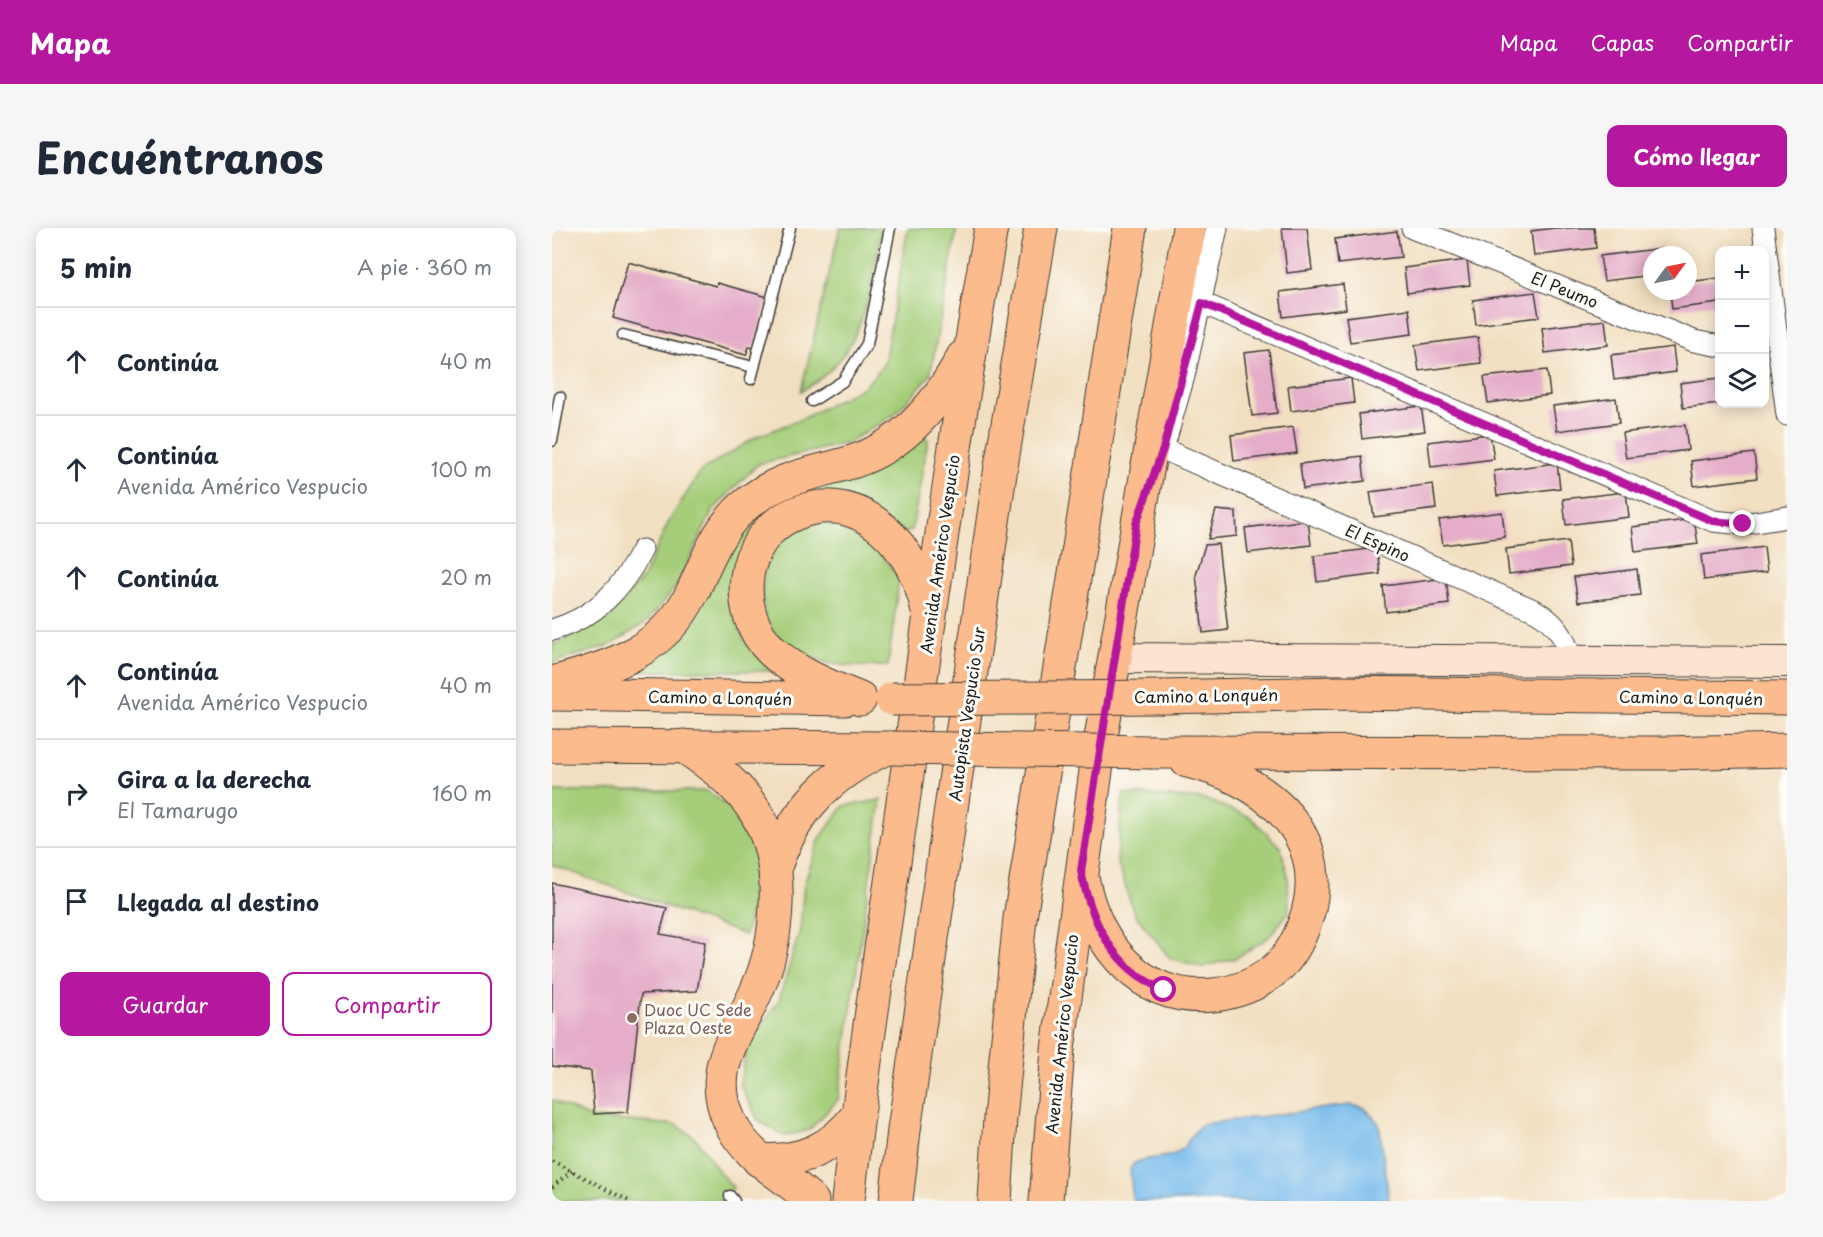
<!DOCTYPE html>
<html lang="es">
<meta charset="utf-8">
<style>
body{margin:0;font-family:"Playpen Sans",sans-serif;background:#f6f6f7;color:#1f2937}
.controls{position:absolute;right:18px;top:18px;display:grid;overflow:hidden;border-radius:12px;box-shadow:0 3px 15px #0003}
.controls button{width:54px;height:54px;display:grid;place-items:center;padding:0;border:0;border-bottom:2px solid #e0e1e3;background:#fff;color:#1f2937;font:30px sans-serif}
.compass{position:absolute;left:1091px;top:18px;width:54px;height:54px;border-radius:50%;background:#fff;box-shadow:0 3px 15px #0003;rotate:57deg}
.stop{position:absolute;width:18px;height:18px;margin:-14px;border:4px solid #b5179e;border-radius:50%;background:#fff}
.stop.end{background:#b5179e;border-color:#fff;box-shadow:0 2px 6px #0008}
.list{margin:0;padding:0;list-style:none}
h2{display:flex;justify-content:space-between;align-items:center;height:78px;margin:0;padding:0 24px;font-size:26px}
h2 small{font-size:20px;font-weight:400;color:#747a83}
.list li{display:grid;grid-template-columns:39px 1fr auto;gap:18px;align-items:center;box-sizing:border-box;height:108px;padding:0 24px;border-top:2px solid #e0e1e3}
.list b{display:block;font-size:22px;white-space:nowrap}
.list p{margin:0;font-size:20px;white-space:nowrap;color:#747a83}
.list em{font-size:20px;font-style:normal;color:#747a83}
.actions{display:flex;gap:12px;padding:18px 24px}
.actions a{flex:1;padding:14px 0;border:2px solid #b5179e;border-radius:12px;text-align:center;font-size:21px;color:#b5179e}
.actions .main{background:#b5179e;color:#fff}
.icon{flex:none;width:33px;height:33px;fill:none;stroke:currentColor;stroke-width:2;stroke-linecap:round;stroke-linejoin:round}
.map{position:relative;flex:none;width:1235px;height:973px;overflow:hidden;border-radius:12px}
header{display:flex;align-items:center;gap:36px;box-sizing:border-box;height:84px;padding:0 30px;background:#b5179e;color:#fff}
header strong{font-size:28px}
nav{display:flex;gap:33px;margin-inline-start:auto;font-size:21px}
.intro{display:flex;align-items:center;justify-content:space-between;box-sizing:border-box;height:144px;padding:0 36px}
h1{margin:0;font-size:42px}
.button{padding:15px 27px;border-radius:12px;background:#b5179e;color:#fff;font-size:21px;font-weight:700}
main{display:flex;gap:36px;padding:0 36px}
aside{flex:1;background:#fff;border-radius:12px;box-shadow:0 3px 15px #0003}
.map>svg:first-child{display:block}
</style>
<header>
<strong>Mapa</strong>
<nav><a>Mapa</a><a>Capas</a><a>Compartir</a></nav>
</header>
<div class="intro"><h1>Encuéntranos</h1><a class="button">Cómo llegar</a></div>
<main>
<aside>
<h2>5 min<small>A pie · 360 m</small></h2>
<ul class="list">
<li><svg class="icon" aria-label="ahead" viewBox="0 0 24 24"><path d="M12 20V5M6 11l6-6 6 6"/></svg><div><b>Continúa</b></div><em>40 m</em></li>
<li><svg class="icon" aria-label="ahead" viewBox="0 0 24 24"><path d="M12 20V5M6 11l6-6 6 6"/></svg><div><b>Continúa</b><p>Avenida Américo Vespucio</p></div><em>100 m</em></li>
<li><svg class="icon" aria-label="ahead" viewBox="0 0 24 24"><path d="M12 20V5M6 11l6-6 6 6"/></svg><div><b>Continúa</b></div><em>20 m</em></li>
<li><svg class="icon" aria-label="ahead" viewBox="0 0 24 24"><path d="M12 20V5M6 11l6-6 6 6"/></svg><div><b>Continúa</b><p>Avenida Américo Vespucio</p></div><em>40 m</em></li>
<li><svg class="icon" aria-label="right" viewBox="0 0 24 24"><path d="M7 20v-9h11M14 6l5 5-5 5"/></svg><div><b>Gira a la derecha</b><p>El Tamarugo</p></div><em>160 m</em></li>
<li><svg class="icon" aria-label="arrive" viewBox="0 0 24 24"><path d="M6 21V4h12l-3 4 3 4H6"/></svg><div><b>Llegada al destino</b></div></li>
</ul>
<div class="actions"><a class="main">Guardar</a><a>Compartir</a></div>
</aside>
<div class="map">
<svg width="1235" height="973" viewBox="0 0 1235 973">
<rect width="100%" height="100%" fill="#fdfcf7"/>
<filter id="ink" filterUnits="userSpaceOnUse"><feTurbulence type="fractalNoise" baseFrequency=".0167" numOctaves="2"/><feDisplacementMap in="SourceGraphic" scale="12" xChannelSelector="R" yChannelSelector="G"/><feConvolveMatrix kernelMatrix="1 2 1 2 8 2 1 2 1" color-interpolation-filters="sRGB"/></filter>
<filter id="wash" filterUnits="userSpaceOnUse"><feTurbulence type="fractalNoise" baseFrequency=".008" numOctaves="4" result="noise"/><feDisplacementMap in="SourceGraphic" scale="24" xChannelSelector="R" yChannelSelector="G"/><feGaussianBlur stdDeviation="1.35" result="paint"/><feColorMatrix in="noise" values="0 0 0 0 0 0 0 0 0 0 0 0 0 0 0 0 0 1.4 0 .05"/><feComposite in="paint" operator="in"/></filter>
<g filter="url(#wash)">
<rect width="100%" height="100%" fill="#f2dfc1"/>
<g fill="#a6ce7a" stroke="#61754b" stroke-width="1.5">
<path d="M288,0H330C316,66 315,127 249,163Z"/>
<polygon points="356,0 405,0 378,148 342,187 295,215 206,236 161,282 125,357 96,393 59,417 0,435 0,416 6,416 58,386 91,350 117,293 149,243 204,209 252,190 313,158 332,136"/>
<path d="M372,206L376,212L360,302L354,305L287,267L180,348C176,396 189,408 218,443H79L200,282Z"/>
<path d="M260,295L295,297L321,313L347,351L336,438C302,439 269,439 239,420C208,401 205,366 216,335C217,330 219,323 222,318C229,307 248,299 260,295Z"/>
<polygon points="0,563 155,563 177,579 197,604 207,629 203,670 193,707 0,637"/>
<polygon points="571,566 652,571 698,589 729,620 736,650 737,684 716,710 684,730 650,739 618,730 582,685 565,633"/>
<polygon points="329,572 286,872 257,902 232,908 206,892 188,857 194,822 227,772 248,702 252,656 268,610 292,578"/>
<path d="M0,872L38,890L126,897C132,904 139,905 145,912C158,928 165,945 181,959L174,973H0Z"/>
</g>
<path fill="#76baec" stroke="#496b84" stroke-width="1.5" d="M798,877L813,880L827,896L837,973H581L578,942L581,936C593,928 609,932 622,926C637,920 638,904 651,896Z"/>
<g id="blocks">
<g fill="#e5adc9">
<polygon points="730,0 755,0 760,42 735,45"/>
<polygon points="1003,0 1042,0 1044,20 982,28 979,3"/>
<polygon points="845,3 849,29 786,36 783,11"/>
<polygon points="1111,20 1112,27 1100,27 1100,47 1052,53 1048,28"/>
<polygon points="915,32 918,57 855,65 852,40"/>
<polygon points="76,34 164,58 165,55 216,69 202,120 197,119 194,127 61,90"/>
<polygon points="1167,50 1167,75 1120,81 1118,63 1136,63 1136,54"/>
<polygon points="791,56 794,81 731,89 728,64"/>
<polygon points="983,64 987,89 924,97 921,72"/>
<polygon points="857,81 860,106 798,114 794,89"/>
<polygon points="1053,92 1056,117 993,125 990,100"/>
<polygon points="926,109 929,135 867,143 863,117"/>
<polygon points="1121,119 1124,144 1062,152 1059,127"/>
<polygon points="717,122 725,185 700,188 692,125"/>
<polygon points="995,142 998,167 936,175 932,149"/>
<polygon points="799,150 802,175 739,183 736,158"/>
<polygon points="1167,150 1167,176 1131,180 1128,155"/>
<polygon points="1064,170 1067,195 1005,203 1001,178"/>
<polygon points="869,178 873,203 810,211 807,186"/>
<polygon points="1133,197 1136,222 1074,230 1070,205"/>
<polygon points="741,199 745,225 682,233 679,207"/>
<polygon points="938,206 942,231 879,239 876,214"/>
<polygon points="1202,225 1205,250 1142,258 1139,233"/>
<polygon points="810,228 813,253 751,261 748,236"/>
<polygon points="1005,235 1008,260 945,268 942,243"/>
<polygon points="881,256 884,281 822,289 818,264"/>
<polygon points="1074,264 1077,289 1014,297 1011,271"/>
<polygon points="664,282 684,284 685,308 656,311"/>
<polygon points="950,284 953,309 891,317 887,292"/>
<polygon points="1142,291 1146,316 1083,324 1080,299"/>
<polygon points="756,292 759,317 696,325 693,300"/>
<polygon points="1016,313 1019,338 957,346 954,321"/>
<polygon points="666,316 676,402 651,405 644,347 653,317"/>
<polygon points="1212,319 1215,344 1152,352 1149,327"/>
<polygon points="825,320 828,346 765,354 762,328"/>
<polygon points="1085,341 1088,367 1026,374 1022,349"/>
<polygon points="894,350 897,376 834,384 831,358"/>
<polygon points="0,655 115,680 108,706 153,714 145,763 89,766 76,884 42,886 39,843 0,838"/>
</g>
</g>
</g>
<g filter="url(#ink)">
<use href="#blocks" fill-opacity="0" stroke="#3c3935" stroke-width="1.5"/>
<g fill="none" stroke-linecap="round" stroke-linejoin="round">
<g stroke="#3c3935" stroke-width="13">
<g id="lane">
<polyline points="71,107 202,139"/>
<polyline points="199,151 238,0"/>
<polyline points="260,173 291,153 315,116 338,0"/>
<polyline points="0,213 8,169"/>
<polyline points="178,968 182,973"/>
</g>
</g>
<g stroke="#3c3935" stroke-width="23">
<g id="street">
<path d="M665,0L632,148L611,221L984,383C1004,395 1014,410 1019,432"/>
<polyline points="860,0 1142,113 1168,118"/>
<polyline points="1211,0 1235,187"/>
<polyline points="650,75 1161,293 1191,296 1235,289"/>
<path d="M0,402C44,389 69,362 90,322"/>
</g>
</g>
<g stroke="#3c3935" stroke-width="32">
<polyline id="secondary" points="563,430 1235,434"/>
</g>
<g stroke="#3c3935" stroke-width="35">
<g id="primary">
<path d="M0,455C58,440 112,423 140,365C156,331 166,298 197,274C227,250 258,246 293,236C349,221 385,178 411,129"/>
<polyline points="0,466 293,471"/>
<polyline points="611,469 788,465 1235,470"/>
<path d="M308,471C278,459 244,446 220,423C179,384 187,309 242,286C311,257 365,322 376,384"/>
<polyline points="0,518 340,520"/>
<path d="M131,518C195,559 227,597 224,676C223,707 217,736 204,764C184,809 153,844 179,896C196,931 233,947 260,973"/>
<polyline points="601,524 1113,525 1235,522"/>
<path d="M224,636C244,580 279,546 332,521"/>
<path d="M531,654C545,718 589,774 661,767C687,764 710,755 729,736C743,722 751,702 756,684C778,601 707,549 635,533"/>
<path d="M207,932C249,935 280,921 305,888"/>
<path d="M296,973C311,831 334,689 355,547C381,365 407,182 439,0"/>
<polyline points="494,973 506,821 547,521 637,0"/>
</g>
</g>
<g stroke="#3c3935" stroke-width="35">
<g id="highway">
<polyline points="344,973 352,902 450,232 489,0"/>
<polyline points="443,973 448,890 468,690 578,0"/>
</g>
</g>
<g stroke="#3c3935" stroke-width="4" stroke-dasharray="1.5 4.5" stroke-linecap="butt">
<polyline points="0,933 77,973"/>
<polyline points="0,959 20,943"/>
</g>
<use href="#lane" stroke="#fff" stroke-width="10"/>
<use href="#street" stroke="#fff" stroke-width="21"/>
<use href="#secondary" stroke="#fde4d1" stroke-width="30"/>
<use href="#primary" stroke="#fbbb8d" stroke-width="33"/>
<use href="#highway" stroke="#fbbb8d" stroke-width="33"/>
<g stroke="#3c3935" stroke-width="35" stroke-linecap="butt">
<g id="primary-bridge">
<polyline points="340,471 611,469"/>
<polyline points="340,520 601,524"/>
</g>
</g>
<use href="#primary-bridge" stroke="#fbbb8d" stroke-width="33"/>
</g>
</g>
<g fill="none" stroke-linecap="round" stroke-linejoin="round" filter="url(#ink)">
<path stroke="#b5179e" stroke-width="8" d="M612,762C561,740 540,696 529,643L584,296L611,221L650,75L1161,293L1191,296"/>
</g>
<circle fill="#8d6e63" stroke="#fdfcf7" stroke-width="2" cx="80" cy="790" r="6"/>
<g text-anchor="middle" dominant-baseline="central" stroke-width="6" stroke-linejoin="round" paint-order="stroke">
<g font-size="16" fill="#1c1c1c" stroke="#fdfcf7">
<text transform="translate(1013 61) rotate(22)">El Peumo</text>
<text transform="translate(826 314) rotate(24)">El Espino</text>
<text transform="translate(387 326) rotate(-82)">Avenida Américo Vespucio</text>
<text transform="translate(654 467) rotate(-1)">Camino a Lonquén</text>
<text transform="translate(168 469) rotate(1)">Camino a Lonquén</text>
<text transform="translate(1139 469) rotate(1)">Camino a Lonquén</text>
<text transform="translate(414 486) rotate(-82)">Autopista Vespucio Sur</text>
<text transform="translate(509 806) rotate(-84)">Avenida Américo Vespucio</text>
</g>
<g font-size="16" fill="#785e54" stroke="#fdfcf7" text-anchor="start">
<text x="92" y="781">Duoc UC Sede<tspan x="92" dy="18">Plaza Oeste</tspan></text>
</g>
</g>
</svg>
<div class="controls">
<button>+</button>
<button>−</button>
<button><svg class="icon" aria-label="layers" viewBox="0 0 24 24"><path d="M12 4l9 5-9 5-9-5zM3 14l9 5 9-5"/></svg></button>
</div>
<svg class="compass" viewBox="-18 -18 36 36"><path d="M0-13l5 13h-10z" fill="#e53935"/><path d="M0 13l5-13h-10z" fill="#747a83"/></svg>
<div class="stop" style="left:612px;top:762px"></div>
<div class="stop end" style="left:1191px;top:296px"></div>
</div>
</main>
